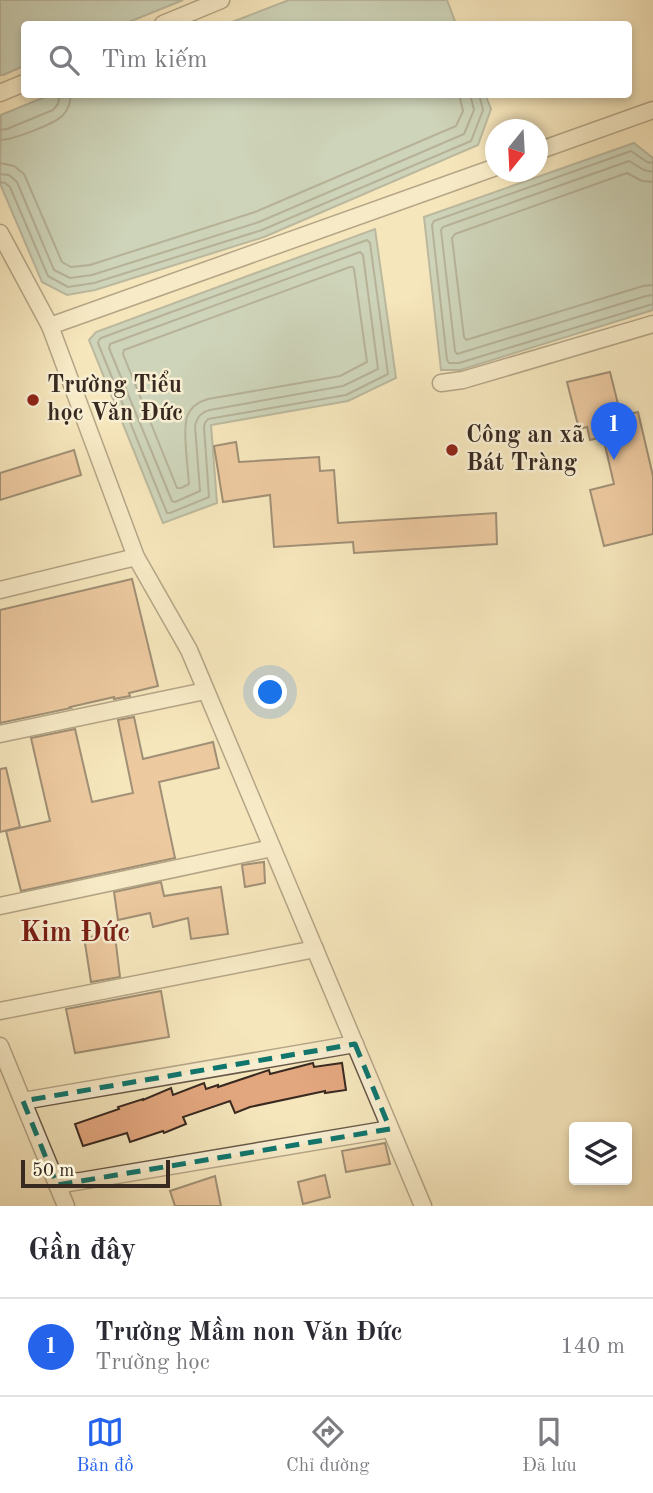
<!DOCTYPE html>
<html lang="vi">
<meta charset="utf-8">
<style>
body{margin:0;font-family:"Old Standard TT",serif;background:#f2f2f3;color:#2b2b33}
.controls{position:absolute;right:21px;bottom:21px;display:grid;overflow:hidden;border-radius:7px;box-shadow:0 4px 10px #0003}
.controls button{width:63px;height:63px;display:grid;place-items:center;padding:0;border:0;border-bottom:2px solid #e1e1e2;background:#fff;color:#2b2b33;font:35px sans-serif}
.compass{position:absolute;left:485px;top:119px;width:63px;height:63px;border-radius:50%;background:#fff;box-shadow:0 4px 10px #0003;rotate:198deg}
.scale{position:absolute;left:21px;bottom:18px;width:149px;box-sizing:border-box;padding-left:7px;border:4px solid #382921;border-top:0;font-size:19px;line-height:24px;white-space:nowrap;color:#382921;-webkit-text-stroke:5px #f8efd3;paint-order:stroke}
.you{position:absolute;left:271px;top:693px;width:24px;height:24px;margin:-18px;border:5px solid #fff;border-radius:50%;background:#1a73e8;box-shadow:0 0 0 10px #1a73e833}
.badge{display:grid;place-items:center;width:46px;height:46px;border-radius:50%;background:#2563eb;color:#fff;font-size:23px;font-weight:700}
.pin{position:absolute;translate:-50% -58px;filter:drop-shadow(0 2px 4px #0008)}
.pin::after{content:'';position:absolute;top:37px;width:24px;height:21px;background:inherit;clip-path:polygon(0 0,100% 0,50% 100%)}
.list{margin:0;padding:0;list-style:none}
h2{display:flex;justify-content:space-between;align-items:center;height:91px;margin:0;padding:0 28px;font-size:30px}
h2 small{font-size:23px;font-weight:400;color:#7c7c81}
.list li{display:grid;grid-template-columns:46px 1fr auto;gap:21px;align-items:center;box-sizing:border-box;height:98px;padding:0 28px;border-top:2px solid #e1e1e2}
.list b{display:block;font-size:26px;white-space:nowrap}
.list p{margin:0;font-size:23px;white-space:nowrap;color:#7c7c81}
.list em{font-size:23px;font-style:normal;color:#7c7c81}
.icon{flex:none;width:38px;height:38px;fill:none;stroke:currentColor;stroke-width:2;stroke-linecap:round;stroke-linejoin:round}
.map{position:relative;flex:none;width:653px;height:1206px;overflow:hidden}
.search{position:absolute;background:#fff;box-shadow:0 4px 10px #0003;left:21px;right:21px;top:21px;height:77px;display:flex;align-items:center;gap:18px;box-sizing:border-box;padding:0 24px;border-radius:7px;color:#7c7c81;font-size:26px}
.sheet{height:189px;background:#fff}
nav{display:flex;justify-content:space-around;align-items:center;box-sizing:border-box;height:98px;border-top:2px solid #e1e1e2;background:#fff;font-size:19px;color:#7c7c81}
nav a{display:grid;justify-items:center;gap:4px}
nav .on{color:#2563eb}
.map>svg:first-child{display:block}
</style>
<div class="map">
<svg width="653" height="1206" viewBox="0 0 653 1206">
<rect width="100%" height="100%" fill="#f5e6bc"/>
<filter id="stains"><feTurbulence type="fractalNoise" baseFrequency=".00286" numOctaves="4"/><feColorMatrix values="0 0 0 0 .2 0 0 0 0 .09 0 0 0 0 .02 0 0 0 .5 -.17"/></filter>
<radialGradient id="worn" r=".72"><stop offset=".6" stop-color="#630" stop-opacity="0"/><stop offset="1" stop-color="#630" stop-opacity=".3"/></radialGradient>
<g fill="#9dbeb7" stroke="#75827b" stroke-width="2">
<polygon points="0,0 183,0 124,24 24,24 24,66 3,75 0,75"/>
<polygon points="289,0 447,0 456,24 227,24"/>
<polygon points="52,94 485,94 491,109 478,145 264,237 95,290 67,295 42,282 1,186 0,177 1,115"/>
<polygon points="634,143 653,158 653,310 460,370 441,370 424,217"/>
<polygon points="375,229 396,378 348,401 211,425 217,503 163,523 89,340 96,332"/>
</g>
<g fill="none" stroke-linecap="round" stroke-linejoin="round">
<g stroke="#6a746c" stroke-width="2">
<polyline points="0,130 7,129 53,110 58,104 60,94"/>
<path d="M0,140C12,140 55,124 63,115C69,109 70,102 71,94"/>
<polyline points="0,163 14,166 24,174 62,262 71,267 90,265 255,212 456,126 463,111 459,94"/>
<polyline points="653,163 647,162 631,151 434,221 432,225 447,360 449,363 459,363 653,304"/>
<polyline points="653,172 644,170 629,161 443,227 441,230 455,351 457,354 646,296 653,295"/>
<polyline points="0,174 9,175 17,182 54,270 70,278 92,275 259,222 464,134 474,110 470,94"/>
<polyline points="0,182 5,183 10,187 48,276 68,287 94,283 262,230 471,141 483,110 479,94"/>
<polyline points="653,182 642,181 627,173 455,234 452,238 464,337 466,340 643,286 653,285"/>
<polygon points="367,240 370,243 388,374 346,395 208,419 205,423 204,427 209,497 170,513 167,513 98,343 99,340 101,338"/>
<path d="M360,252L363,255L378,369L343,386L210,410C201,412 197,417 195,426L200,491L175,502L172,501L109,348L110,344Z"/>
<path d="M350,267H353L354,269L367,362L340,376L208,399C181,407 185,427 186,450C187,461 188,472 189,484L181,488H177L123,354L124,350Z"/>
</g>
</g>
<g fill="#e3a77f" stroke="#382921" stroke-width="2">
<polygon points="610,372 621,416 638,412 653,476 653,534 604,546 590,490 614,484 603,437 590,440 587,427 579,429 567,382"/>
<polygon points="236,442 239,462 319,457 320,471 334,470 338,523 496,513 497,544 354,553 353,542 274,547 270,495 223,502 214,446"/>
<polygon points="74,450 81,475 0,500 0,473"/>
<polygon points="132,579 158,686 129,693 130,696 114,699 114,697 70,707 71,708 0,723 0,610"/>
<polygon points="134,717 143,759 213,742 219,768 159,782 175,858 21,891 6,831 50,821 31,738 75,729 92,802 133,793 118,720"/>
<polygon points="6,768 20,827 0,832 0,769"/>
<polygon points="264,862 265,883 245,887 242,865"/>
<polygon points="161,882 164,896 221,887 228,934 191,939 188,918 153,927 150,913 118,920 114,892"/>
<polygon points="115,936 120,977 91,982 84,937"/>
<polygon points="161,991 169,1037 75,1053 66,1009"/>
<polygon points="313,1063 314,1067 342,1063 346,1090 325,1093 325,1091 250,1107 235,1113 230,1101 183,1117 186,1124 164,1133 163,1131 130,1142 127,1133 83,1146 75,1124 119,1109 118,1107 143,1099 143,1100 171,1088 173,1095 204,1083 206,1089 218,1085 218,1087 269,1070 270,1074"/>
<polygon points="385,1143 390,1164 346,1172 342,1151"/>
<polygon points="325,1175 330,1197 303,1204 298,1182"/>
<polygon points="215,1176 221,1206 175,1206 170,1191"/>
</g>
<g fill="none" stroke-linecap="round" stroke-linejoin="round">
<g stroke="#675848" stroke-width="19">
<g id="street">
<polyline points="163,24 221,0"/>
<polyline points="0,93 24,83"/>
<polyline points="538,151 653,110"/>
<polyline points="0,233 50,326 136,557 189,650 423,1206"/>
<polyline points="50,326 496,167"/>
<polyline points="441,383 463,380 653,324"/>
<polyline points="0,590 136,557"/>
<polyline points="0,734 205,691"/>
<polyline points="0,906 272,848"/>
<polyline points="0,1011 315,949"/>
<polyline points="0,1046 66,1206"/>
<polyline points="23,1101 355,1044"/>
<polyline points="57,1185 390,1129"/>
</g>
</g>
<use href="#street" stroke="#f8efd3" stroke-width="16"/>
</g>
<path d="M0 0H653V1206H0ZM355,1044L390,1129L57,1185L23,1101Z" fill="#f5e6bc" fill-opacity=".55" fill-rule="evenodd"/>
<path fill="none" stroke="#0f766e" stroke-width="5" stroke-dasharray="14 9" stroke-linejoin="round" d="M355,1044L390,1129L57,1185L23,1101Z"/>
<g fill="#8f2418" stroke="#f8efd3" stroke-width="2.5">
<circle cx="33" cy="400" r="7"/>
<circle cx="452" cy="450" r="7"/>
</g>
<g text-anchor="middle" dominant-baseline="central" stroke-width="5" stroke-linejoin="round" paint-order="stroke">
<g font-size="24" font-weight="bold" fill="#382921" stroke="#f8efd3" text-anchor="start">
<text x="47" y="386">Trường Tiểu<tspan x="47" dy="28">học Văn Đức</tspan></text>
<text x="466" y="436">Công an xã<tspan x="466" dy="28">Bát Tràng</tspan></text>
</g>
<g font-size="28" font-weight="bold" fill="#7a1f14" stroke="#f8efd3">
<text x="75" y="934">Kim Đức</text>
</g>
</g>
<rect width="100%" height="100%" filter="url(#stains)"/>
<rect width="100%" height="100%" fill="url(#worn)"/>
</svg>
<div class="controls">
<button><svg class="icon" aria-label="layers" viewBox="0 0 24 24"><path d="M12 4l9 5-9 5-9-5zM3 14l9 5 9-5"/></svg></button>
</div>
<svg class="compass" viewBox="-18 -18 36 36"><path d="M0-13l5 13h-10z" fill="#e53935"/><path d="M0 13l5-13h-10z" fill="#7c7c81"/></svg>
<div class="scale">50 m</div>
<div class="you"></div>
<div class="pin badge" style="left:614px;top:460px">1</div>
<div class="search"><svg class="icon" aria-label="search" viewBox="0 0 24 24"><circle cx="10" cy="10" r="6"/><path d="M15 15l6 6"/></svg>Tìm kiếm</div>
</div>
<section class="sheet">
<h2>Gần đây<small></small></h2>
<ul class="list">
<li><span class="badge">1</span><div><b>Trường Mầm non Văn Đức</b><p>Trường học</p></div><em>140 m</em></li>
</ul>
</section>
<nav>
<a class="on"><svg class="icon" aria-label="map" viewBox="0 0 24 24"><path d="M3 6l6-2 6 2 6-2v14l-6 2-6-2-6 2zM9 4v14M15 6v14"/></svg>Bản đồ</a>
<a><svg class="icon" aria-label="directions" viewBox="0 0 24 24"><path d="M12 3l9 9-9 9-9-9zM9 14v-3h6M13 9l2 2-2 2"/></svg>Chỉ đường</a>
<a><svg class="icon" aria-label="saved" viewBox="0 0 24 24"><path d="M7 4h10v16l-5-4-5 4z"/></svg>Đã lưu</a>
</nav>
